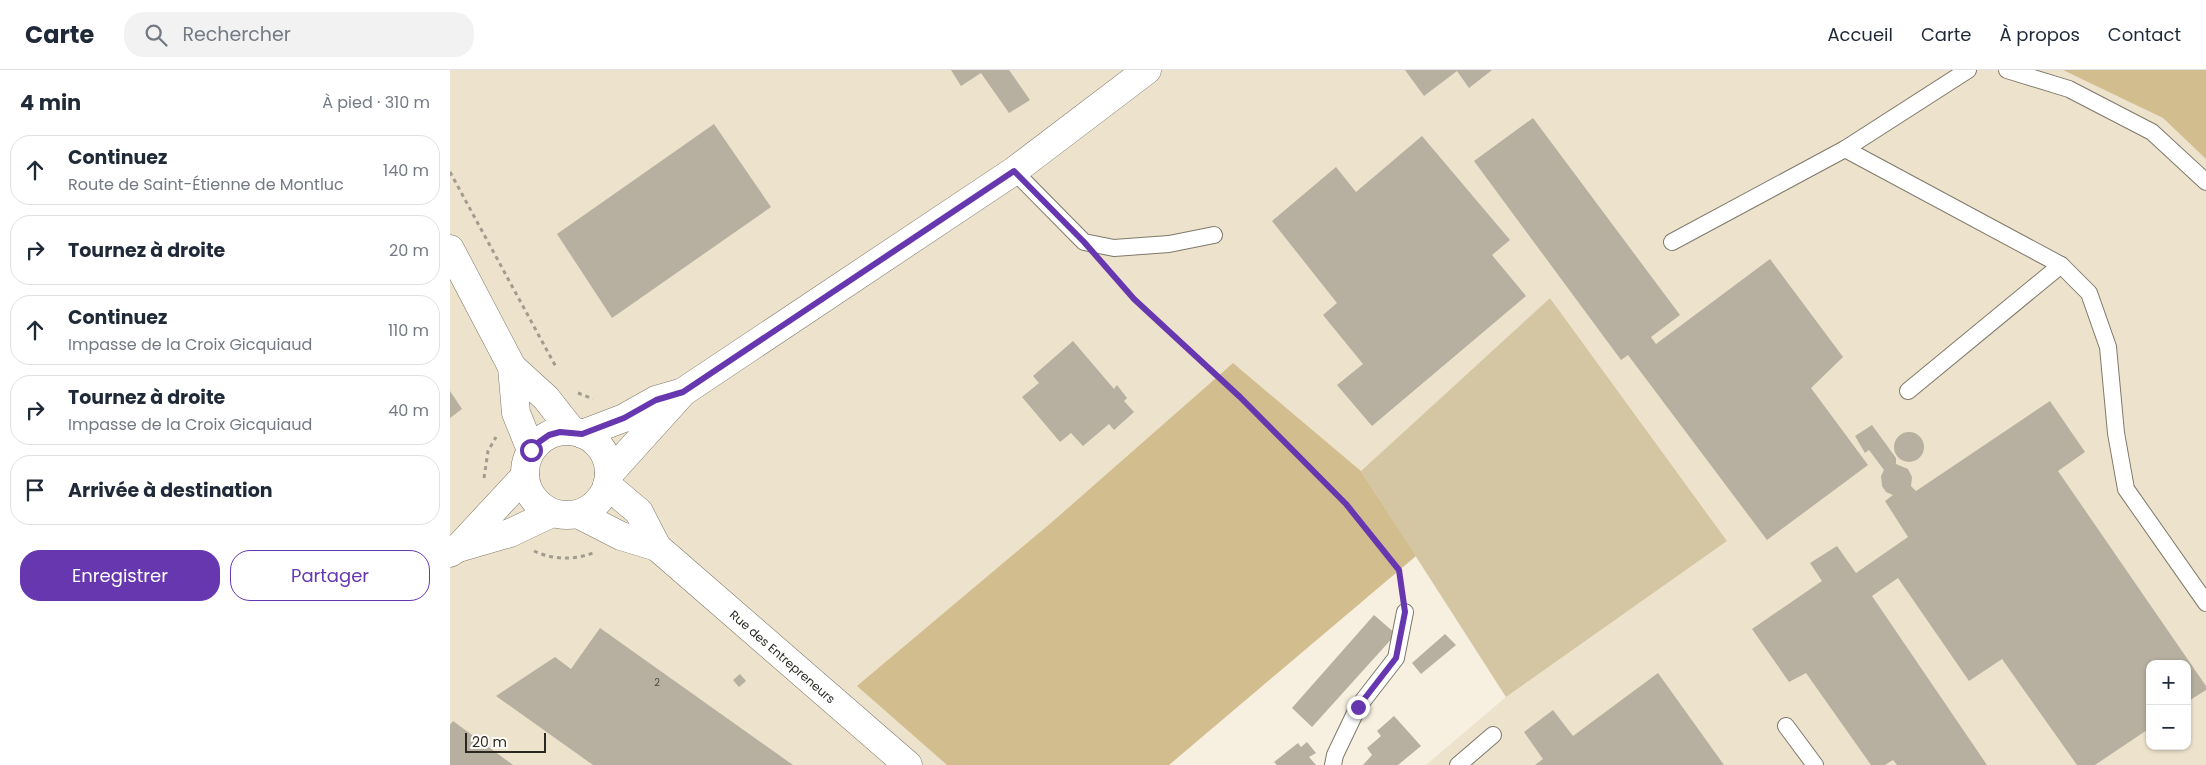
<!DOCTYPE html>
<html lang="fr">
<meta charset="utf-8">
<style>
body{margin:0;font-family:Poppins,sans-serif;background:#f2f2f3;color:#1f2937}
.controls{position:absolute;right:15px;bottom:15px;display:grid;overflow:hidden;border-radius:10px;box-shadow:0 1px 4px #0004}
.controls button{width:45px;height:45px;display:grid;place-items:center;padding:0;border:0;border-bottom:1px solid #e0e1e3;background:#fff;color:#1f2937;font:25px sans-serif}
.scale{position:absolute;left:15px;bottom:12px;width:81px;box-sizing:border-box;padding-left:5px;border:2px solid #2b2822;border-top:0;font-size:14px;line-height:18px;white-space:nowrap;color:#2b2822;-webkit-text-stroke:4px #fffdfa;paint-order:stroke}
.stop{position:absolute;width:15px;height:15px;margin:-11px;border:4px solid #6637af;border-radius:50%;background:#fff}
.stop.end{background:#6637af;border-color:#fff;box-shadow:0 1px 5px #0008}
.list{margin:0;padding:0;list-style:none}
h2{display:flex;justify-content:space-between;align-items:center;height:65px;margin:0;padding:0 20px;font-size:21px}
h2 small{font-size:16px;font-weight:400;color:#747a83}
.list li{display:grid;grid-template-columns:32px 1fr auto;gap:15px;align-items:center;box-sizing:border-box;height:70px;margin:0 10px 10px;padding:0 10px;border:1px solid #e0e1e3;border-radius:20px}
.list b{display:block;font-size:19px;white-space:nowrap}
.list p{margin:0;font-size:16px;white-space:nowrap;color:#747a83}
.list em{font-size:16px;font-style:normal;color:#747a83}
.actions{display:flex;gap:10px;padding:15px 20px}
.actions a{flex:1;padding:11px 0;border:1px solid #6637af;border-radius:20px;text-align:center;font-size:18px;color:#6637af}
.actions .main{background:#6637af;color:#fff}
.icon{flex:none;width:28px;height:28px;fill:none;stroke:currentColor;stroke-width:2;stroke-linecap:round;stroke-linejoin:round}
.map{position:relative;flex:none;width:1756px;height:695px;overflow:hidden}
header{display:flex;align-items:center;gap:30px;box-sizing:border-box;height:70px;padding:0 25px;background:#fff;border-bottom:1px solid #e0e1e3}
header strong{font-size:24px}
nav{display:flex;gap:28px;margin-inline-start:auto;font-size:18px}
.search{width:350px;height:45px;background:#f2f2f3;display:flex;align-items:center;gap:12px;box-sizing:border-box;padding:0 18px;border-radius:20px;color:#747a83;font-size:19px}
main{display:flex}
aside{flex:1;background:#fff}
.map>svg:first-child{display:block}
</style>
<header>
<strong>Carte</strong>
<div class="search"><svg class="icon" aria-label="search" viewBox="0 0 24 24"><circle cx="10" cy="10" r="6"/><path d="M15 15l6 6"/></svg>Rechercher</div>
<nav><a>Accueil</a><a>Carte</a><a>À propos</a><a>Contact</a></nav>
</header>
<main>
<aside>
<h2>4 min<small>À pied · 310 m</small></h2>
<ul class="list">
<li><svg class="icon" aria-label="ahead" viewBox="0 0 24 24"><path d="M12 20V5M6 11l6-6 6 6"/></svg><div><b>Continuez</b><p>Route de Saint-Étienne de Montluc</p></div><em>140 m</em></li>
<li><svg class="icon" aria-label="right" viewBox="0 0 24 24"><path d="M7 20v-9h11M14 6l5 5-5 5"/></svg><div><b>Tournez à droite</b></div><em>20 m</em></li>
<li><svg class="icon" aria-label="ahead" viewBox="0 0 24 24"><path d="M12 20V5M6 11l6-6 6 6"/></svg><div><b>Continuez</b><p>Impasse de la Croix Gicquiaud</p></div><em>110 m</em></li>
<li><svg class="icon" aria-label="right" viewBox="0 0 24 24"><path d="M7 20v-9h11M14 6l5 5-5 5"/></svg><div><b>Tournez à droite</b><p>Impasse de la Croix Gicquiaud</p></div><em>40 m</em></li>
<li><svg class="icon" aria-label="arrive" viewBox="0 0 24 24"><path d="M6 21V4h12l-3 4 3 4H6"/></svg><div><b>Arrivée à destination</b></div></li>
</ul>
<div class="actions"><a class="main">Enregistrer</a><a>Partager</a></div>
</aside>
<div class="map">
<svg width="1756" height="695" viewBox="0 0 1756 695">
<rect width="100%" height="100%" fill="#f7efdf"/>
<path fill="#ede2cb" fill-rule="evenodd" d="M0,0H1613L1620,2L1713,48L1756,89V695H976L1056,627L1277,471L1100,228L911,401L783,293L602,452L408,616L497,695H0ZM1700,594H1737V676H1700Z"/>
<polygon fill="#d5c6a3" points="1100,228 1277,471 1056,627 911,401"/>
<g fill="#d2bd8e">
<polygon points="1613,0 1756,0 1756,89 1713,48"/>
<polygon points="783,293 911,401 966,486 719,695 497,695 407,616 602,452"/>
</g>
<g fill="#b7b0a0">
<polygon points="501,0 559,0 580,30 559,43 531,3 511,16"/>
<polygon points="955,0 1042,0 1019,18 1007,1 974,26"/>
<polygon points="1083,48 1230,245 1201,267 1206,274 1320,189 1393,287 1361,318 1418,395 1317,470 1178,285 1171,290 1024,91"/>
<polygon points="264,54 321,137 162,248 107,164"/>
<polygon points="972,66 1060,170 1042,185 1076,226 922,356 887,315 913,294 873,245 887,233 822,151 886,97 906,122"/>
<polygon points="623,271 664,319 667,315 677,328 674,331 684,342 664,360 659,354 633,376 621,363 610,372 572,327 589,313 583,306"/>
<polygon points="0,321 12,339 0,348"/>
<polygon points="1600,331 1635,382 1608,401 1756,616 1756,620 1737,632 1737,594 1700,594 1700,658 1645,695 1627,695 1552,589 1519,611 1448,508 1422,526 1537,695 1447,695 1443,690 1435,695 1421,695 1356,603 1339,612 1302,559 1372,511 1360,493 1387,476 1406,503 1458,467 1435,431 1443,425 1436,422 1432,416 1431,406 1434,400 1419,380 1415,383 1405,366 1422,355 1446,388 1446,394 1458,399 1462,407 1461,416 1466,421"/>
<circle cx="1459" cy="377" r="15"/>
<polygon points="924,545 946,564 862,657 842,638"/>
<polygon points="150,558 343,695 143,695 46,626 105,587 121,599"/>
<polygon points="995,564 1006,575 971,604 962,593"/>
<polygon points="1208,603 1274,695 1085,695 1093,689 1074,662 1103,640 1123,666"/>
<polygon points="290,604 296,611 289,617 283,610"/>
<polygon points="944,646 971,676 948,695 913,695 922,685 917,678 931,666 927,661"/>
<polygon points="3,651 63,695 0,695 0,655"/>
<polygon points="857,672 866,683 859,687 866,695 827,695 824,692 848,673 851,677"/>
</g>
<g fill="none" stroke-linecap="round" stroke-linejoin="round">
<g stroke="#7f796a" stroke-width="18">
<g id="service">
<polyline points="1557,0 1619,19 1702,62 1756,112"/>
<polyline points="1395,79 1518,0"/>
<polyline points="564,101 634,172 664,178 719,174 764,165"/>
<polyline points="1222,172 1395,79 1611,195 1639,223 1658,277 1666,363 1676,419 1756,533"/>
<polyline points="1458,321 1611,195"/>
<polyline points="1336,656 1365,695"/>
<polyline points="883,695 885,685 908,637 946,588 955,542"/>
<polyline points="1008,695 1043,665"/>
</g>
</g>
<g stroke="#7f796a" stroke-width="29">
<g id="minor">
<path id="s1" d="M157,415L189,442L207,477L458,695"/>
<polyline points="128,444 171,466 207,477"/>
</g>
</g>
<g stroke="#7f796a" stroke-width="29">
<g id="tertiary">
<polyline points="0,179 62,297 66,343 81,380"/>
<polyline points="62,297 96,328 122,361"/>
</g>
</g>
<g stroke="#7f796a" stroke-width="29">
<g id="secondary">
<circle cx="117" cy="403" r="42"/>
<polyline points="132,364 174,348 206,330 230,323"/>
<polyline points="159,404 233,322 564,101 697,0"/>
<polyline points="8,478 60,463 102,443"/>
<polyline points="0,483 8,478 75,406"/>
</g>
</g>
<g stroke="#a29c90" stroke-width="3" stroke-dasharray="4 4" stroke-linecap="butt">
<polyline points="0,102 106,297"/>
<polyline points="659,201 684,229 790,327 896,435 949,500 952,521"/>
<polyline points="128,323 143,329"/>
<polyline points="34,408 38,381 46,367"/>
<path d="M84,481C103,490 124,490 143,483"/>
</g>
<use href="#service" stroke="#fff" stroke-width="16"/>
<use href="#minor" stroke="#fff" stroke-width="28"/>
<use href="#tertiary" stroke="#fff" stroke-width="28"/>
<use href="#secondary" stroke="#fff" stroke-width="28"/>
</g>
<g fill="none" stroke-linecap="round" stroke-linejoin="round">
<polyline stroke="#6637af" stroke-width="6" points="81,380 89,372 99,365 110,362 132,364 174,348 206,330 233,322 564,101 634,172 684,229 790,327 896,434 949,500 955,542 946,588 908,637"/>
</g>
<g text-anchor="middle" dominant-baseline="central" stroke-width="5" stroke-linejoin="round" paint-order="stroke">
<g font-size="10" fill="#4e4a42">
<text x="207" y="612">2</text>
</g>
<g font-size="12" fill="#2b2822" stroke="#fffdfa">
<text stroke="none"><textPath href="#s1" startOffset="248">Rue des Entrepreneurs</textPath></text>
</g>
</g>
</svg>
<div class="controls">
<button>+</button>
<button>−</button>
</div>
<div class="scale">20 m</div>
<div class="stop" style="left:81px;top:380px"></div>
<div class="stop end" style="left:908px;top:637px"></div>
</div>
</main>
